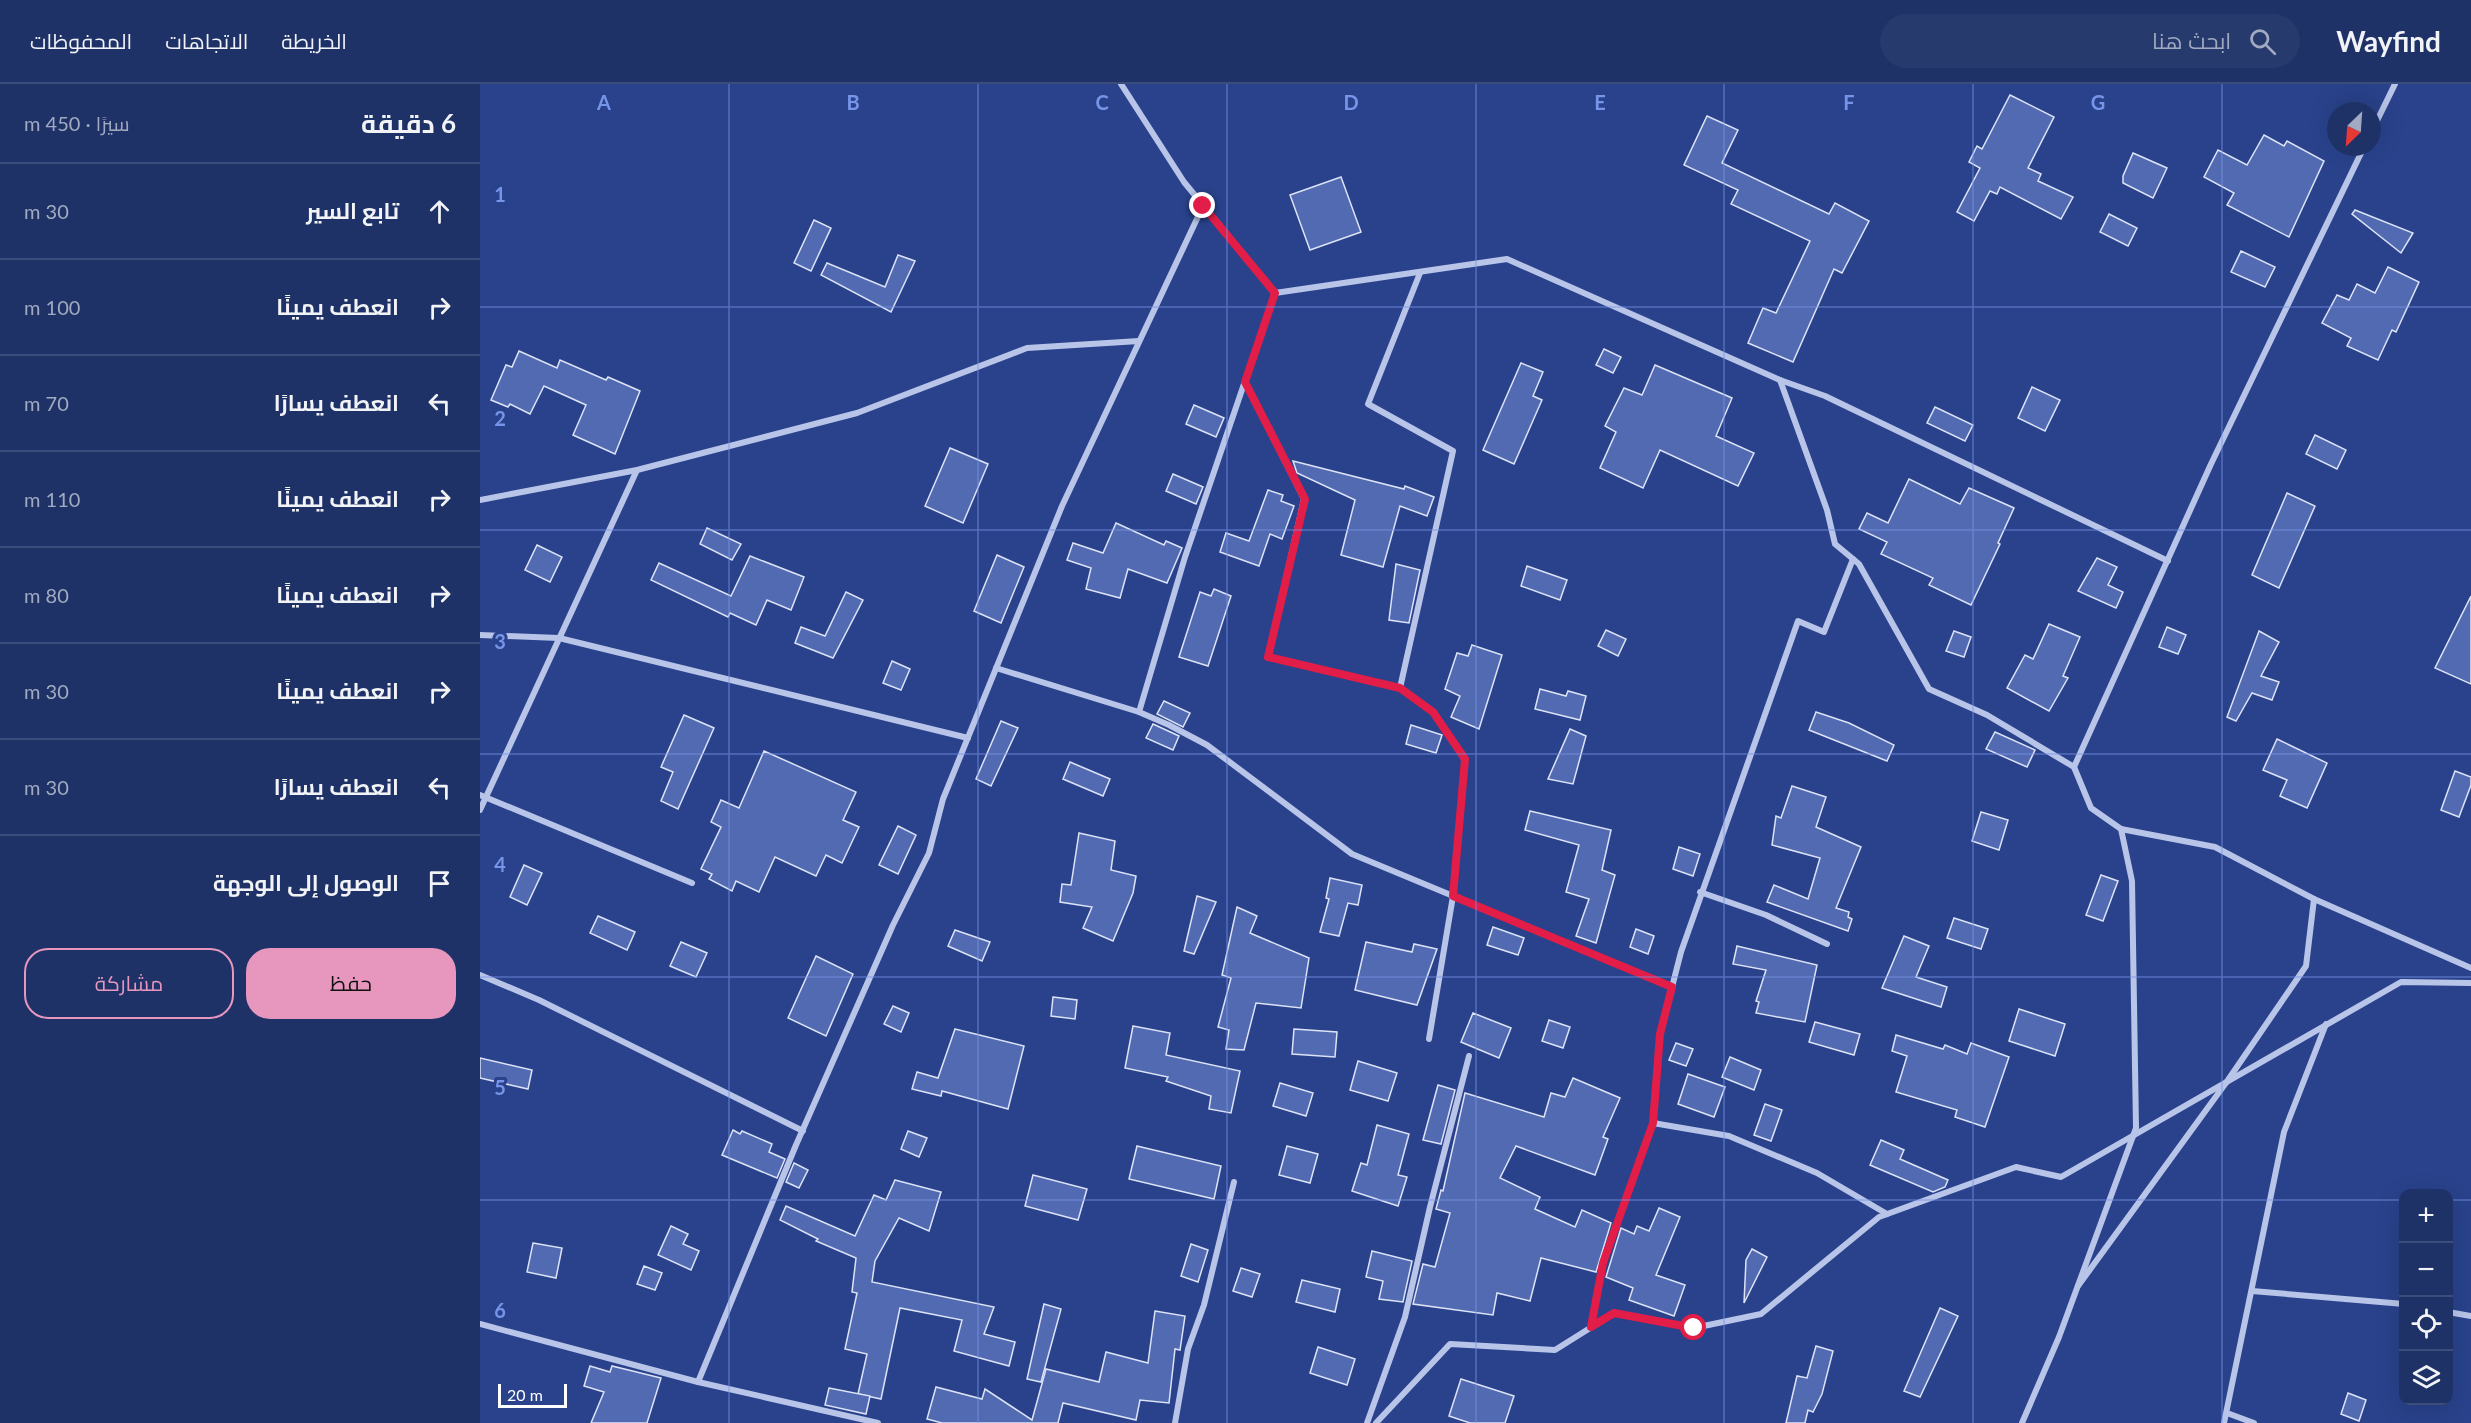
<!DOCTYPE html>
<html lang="ar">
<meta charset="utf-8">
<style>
body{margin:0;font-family:Lato,Cairo,sans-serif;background:#273a6e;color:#f1f3f6;direction:rtl}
.controls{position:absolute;right:18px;bottom:18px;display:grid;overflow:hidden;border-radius:12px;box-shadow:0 6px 24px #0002}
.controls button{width:54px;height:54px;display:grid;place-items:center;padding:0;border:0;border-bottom:2px solid #3c4d7c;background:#1f3268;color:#f1f3f6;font:30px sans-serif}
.compass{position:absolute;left:1847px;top:18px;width:54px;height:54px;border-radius:50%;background:#1f3268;box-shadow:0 6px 24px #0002;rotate:205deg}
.scale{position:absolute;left:18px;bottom:15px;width:69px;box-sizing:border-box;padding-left:6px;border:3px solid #fff;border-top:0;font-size:16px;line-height:21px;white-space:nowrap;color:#fff;-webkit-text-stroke:4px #29428b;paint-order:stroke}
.stop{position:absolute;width:18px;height:18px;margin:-14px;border:4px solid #e11d48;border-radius:50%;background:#fff}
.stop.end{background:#e11d48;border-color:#fff;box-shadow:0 2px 6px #0008}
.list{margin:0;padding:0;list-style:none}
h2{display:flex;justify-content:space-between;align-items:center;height:78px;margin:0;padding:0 24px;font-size:26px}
h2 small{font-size:20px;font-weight:400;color:#a1aac0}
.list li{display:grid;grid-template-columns:39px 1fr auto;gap:18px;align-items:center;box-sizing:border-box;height:96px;padding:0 24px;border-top:2px solid #3c4d7c}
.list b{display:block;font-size:22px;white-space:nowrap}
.list em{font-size:20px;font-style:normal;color:#a1aac0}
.actions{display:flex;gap:12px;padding:18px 24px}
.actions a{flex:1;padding:14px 0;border:2px solid #e797bd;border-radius:24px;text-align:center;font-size:21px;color:#e797bd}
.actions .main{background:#e797bd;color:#111}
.icon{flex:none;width:33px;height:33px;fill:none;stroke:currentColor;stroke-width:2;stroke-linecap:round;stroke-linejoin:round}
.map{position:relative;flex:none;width:1991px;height:1339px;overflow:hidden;direction:ltr}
header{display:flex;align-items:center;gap:36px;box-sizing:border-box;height:84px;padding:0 30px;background:#1f3268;border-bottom:2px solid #3c4d7c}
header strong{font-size:28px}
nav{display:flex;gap:33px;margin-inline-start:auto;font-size:21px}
.search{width:420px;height:54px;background:#273a6e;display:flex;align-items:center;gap:15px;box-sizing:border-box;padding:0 21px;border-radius:33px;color:#a1aac0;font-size:22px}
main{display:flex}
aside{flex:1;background:#1f3268}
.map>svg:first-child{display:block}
</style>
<header>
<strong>Wayfind</strong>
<div class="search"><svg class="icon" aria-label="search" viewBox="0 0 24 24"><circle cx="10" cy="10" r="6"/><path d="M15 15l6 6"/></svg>ابحث هنا</div>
<nav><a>الخريطة</a><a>الاتجاهات</a><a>المحفوظات</a></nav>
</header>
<main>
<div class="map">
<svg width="1991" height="1339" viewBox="0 0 1991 1339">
<rect width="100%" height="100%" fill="#29428b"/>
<g fill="#526ab2" stroke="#dce3f7" stroke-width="1.5">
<polygon points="1530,11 1574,33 1548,84 1561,90 1558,97 1593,113 1581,135 1520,103 1517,110 1510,107 1494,137 1477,128 1500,84 1489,78 1497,62 1502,65"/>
<polygon points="1227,32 1258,46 1242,79 1349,130 1355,119 1389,137 1362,189 1354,185 1313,278 1268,259 1283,224 1296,229 1330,157 1251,120 1258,106 1204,81"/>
<polygon points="1784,51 1804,62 1807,57 1844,77 1809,153 1747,121 1754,109 1724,93 1738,66 1767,81"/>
<polygon points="1653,69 1687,84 1673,114 1643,99 1643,92"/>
<polygon points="861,93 881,148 830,166 810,111"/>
<polygon points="1875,126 1933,149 1921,169 1872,130"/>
<polygon points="1629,130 1657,144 1648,162 1620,148"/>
<polygon points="334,136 351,144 331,187 314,179"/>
<polygon points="1761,167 1795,183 1785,203 1751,188"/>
<polygon points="418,171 435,177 411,228 341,191 347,179 405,203"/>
<polygon points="1908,183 1939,198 1916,248 1912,246 1898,276 1867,262 1871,254 1842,239 1857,211 1869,216 1877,200 1895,209"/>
<polygon points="1124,265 1141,273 1133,289 1116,281"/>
<polygon points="39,267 77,284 80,276 126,296 128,293 160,307 135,370 93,351 106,321 64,302 50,330 30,320 28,323 11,316 26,281 32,283"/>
<polygon points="1041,279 1063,288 1053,312 1062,316 1034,380 1003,366"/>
<polygon points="1175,281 1252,314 1236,352 1274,369 1258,402 1180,366 1163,404 1120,384 1136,348 1125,342 1144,304 1162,311"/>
<polygon points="1552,303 1580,316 1565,347 1538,334"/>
<polygon points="714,321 744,334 736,353 706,340"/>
<polygon points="1455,323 1493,341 1485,357 1447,339"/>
<polygon points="1835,351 1866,366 1857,385 1826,370"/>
<polygon points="470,364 508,380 483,439 445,422"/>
<polygon points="813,377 924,405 925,402 954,413 947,432 920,422 903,483 861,471 875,416 817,389"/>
<polygon points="693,390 723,403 716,420 686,407"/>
<polygon points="1429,395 1480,420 1489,404 1534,424 1518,459 1520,460 1491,521 1449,501 1453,494 1401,470 1407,458 1379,445 1387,429 1408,439"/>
<polygon points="788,406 803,411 801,417 814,422 802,455 790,450 779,482 740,468 746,449 769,457"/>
<polygon points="1807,409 1835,422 1799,504 1772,491"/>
<polygon points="636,439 684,461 686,457 702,464 687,499 648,485 640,514 606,505 611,484 587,476 593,459 623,469"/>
<polygon points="227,444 261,460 252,476 220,460"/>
<polygon points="57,461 82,473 70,498 45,486"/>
<polygon points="517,471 544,483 521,539 494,527"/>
<polygon points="270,472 324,493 311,526 287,516 276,541 250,529 248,533 171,496 179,479 251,512"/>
<polygon points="1617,474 1637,483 1628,501 1643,508 1636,524 1598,507"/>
<polygon points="916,480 940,486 929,539 909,536"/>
<polygon points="1047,482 1087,496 1080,516 1041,502"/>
<polygon points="734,505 751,512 728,582 699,573 720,508 731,512"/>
<polygon points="366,508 383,516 353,574 315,559 321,543 345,552"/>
<polygon points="1991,512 1991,600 1955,584"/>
<polygon points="1569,540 1600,553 1583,592 1588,594 1569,627 1527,604 1545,571 1553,575"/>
<polygon points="1687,543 1706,551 1698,570 1679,563"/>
<polygon points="1126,546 1146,555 1138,572 1118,562"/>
<polygon points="1474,547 1491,553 1484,573 1466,567"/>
<polygon points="1779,547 1799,558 1781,592 1799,598 1792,616 1772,609 1756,637 1747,633"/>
<polygon points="992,561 1022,571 999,645 971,633 980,612 965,605 977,569 988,572"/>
<polygon points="412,577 430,585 421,606 403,599"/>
<polygon points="1060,605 1086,612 1088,607 1106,612 1100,636 1055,625"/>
<polygon points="684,617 710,629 703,643 677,630"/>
<polygon points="1336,628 1369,639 1414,661 1407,677 1329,646"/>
<polygon points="204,631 234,644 198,725 181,717 193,688 181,683"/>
<polygon points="521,637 538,644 511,702 496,695"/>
<polygon points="673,640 699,652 693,666 666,654"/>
<polygon points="931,641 962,651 956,669 926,660"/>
<polygon points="1090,645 1106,652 1093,700 1068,695"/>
<polygon points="1515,648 1555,666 1547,683 1506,665"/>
<polygon points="1797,655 1847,679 1827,724 1800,712 1807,696 1783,686"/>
<polygon points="284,667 376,708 363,736 379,743 362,779 346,771 336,792 295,773 279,808 256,797 252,807 229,795 232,790 221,785 241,743 231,738 241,716 259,724"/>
<polygon points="590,678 630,695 623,712 583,695"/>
<polygon points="1975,687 1991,693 1991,701 1979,733 1961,726"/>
<polygon points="1312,702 1346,713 1336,743 1381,763 1356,824 1369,828 1368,833 1372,835 1368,847 1287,818 1294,801 1328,815 1340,774 1292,761 1296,732 1301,734"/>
<polygon points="1050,727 1131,746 1122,786 1135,791 1116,859 1096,852 1109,815 1086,808 1099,761 1045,746"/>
<polygon points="1501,728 1528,736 1519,766 1492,757"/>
<polygon points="418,742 436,751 418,790 399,781"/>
<polygon points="599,749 635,757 631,786 656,792 653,809 633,857 603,844 612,823 580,818 582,800 591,801"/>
<polygon points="1199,763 1220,770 1213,792 1193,785"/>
<polygon points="44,781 62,789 47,821 30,813"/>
<polygon points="1621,791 1638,797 1623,837 1606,831"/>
<polygon points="850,794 882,801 878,821 868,819 859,852 840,848 849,815 846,814"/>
<polygon points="717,812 736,818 714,870 704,867"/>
<polygon points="757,823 777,832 770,849 829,874 821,924 776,919 764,966 746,965 749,946 738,943 751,894 742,891"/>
<polygon points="118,832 155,848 147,866 110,849"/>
<polygon points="1474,834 1508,845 1501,865 1467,854"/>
<polygon points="1013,843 1044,854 1038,871 1007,861"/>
<polygon points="1156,845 1174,852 1168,870 1150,863"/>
<polygon points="475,846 510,858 502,877 468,862"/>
<polygon points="1424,852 1449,862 1436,893 1467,903 1461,923 1402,904"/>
<polygon points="201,858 227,869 216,893 190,882"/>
<polygon points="886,858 932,868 934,860 957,865 937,921 875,906"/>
<polygon points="1257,862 1337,881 1325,938 1276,929 1279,918 1276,917 1286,886 1253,880"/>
<polygon points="336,872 373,890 346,952 308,934"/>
<polygon points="573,913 597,916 595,935 571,932"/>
<polygon points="413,922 429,929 421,948 404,940"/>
<polygon points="1539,925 1585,940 1575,972 1529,957"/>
<polygon points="993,929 1031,944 1019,974 981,958"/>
<polygon points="1069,936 1090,943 1083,964 1062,957"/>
<polygon points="1335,938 1380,950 1374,971 1329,958"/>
<polygon points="653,942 690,949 686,971 760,987 751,1029 729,1025 731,1012 686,997 688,993 645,984"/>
<polygon points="475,945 544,962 528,1025 462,1007 461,1012 432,1005 437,988 458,994"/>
<polygon points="814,945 857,948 855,973 812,970"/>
<polygon points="1416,951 1463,965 1465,961 1487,970 1491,959 1529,973 1505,1043 1475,1033 1477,1026 1416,1008 1427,972 1412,967"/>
<polygon points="1196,959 1213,965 1206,982 1189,976"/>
<polygon points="1250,973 1281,986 1274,1006 1242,993"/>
<polygon points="0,974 52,986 48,1005 0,994"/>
<polygon points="878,977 917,989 908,1017 870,1006"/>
<polygon points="1208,990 1245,1003 1234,1033 1198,1020"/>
<polygon points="1093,994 1140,1014 1123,1053 1128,1055 1115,1091 1036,1062 1020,1094 1060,1113 1055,1125 1095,1143 1102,1126 1131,1139 1116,1188 1061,1174 1050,1217 1017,1209 1013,1231 933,1220 943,1180 955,1183 970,1129 956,1125 961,1106 963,1107 985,1009 1064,1033 1071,1009 1085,1013"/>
<polygon points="800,999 833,1009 826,1032 793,1022"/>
<polygon points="958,1001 975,1006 961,1060 943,1056"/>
<polygon points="1285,1020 1302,1026 1291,1057 1274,1051"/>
<polygon points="897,1041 929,1050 918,1091 927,1093 918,1122 872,1107 881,1079 887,1081"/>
<polygon points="253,1046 260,1050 262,1047 292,1060 289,1068 305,1075 297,1094 242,1071"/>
<polygon points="428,1047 447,1054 439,1073 421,1065"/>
<polygon points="1401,1056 1424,1066 1420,1075 1468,1096 1465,1103 1453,1108 1390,1081"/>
<polygon points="657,1062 741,1082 734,1115 649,1095"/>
<polygon points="807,1062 838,1070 830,1099 799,1091"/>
<polygon points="314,1079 328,1086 319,1104 306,1098"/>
<polygon points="553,1091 607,1105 598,1136 545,1122"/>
<polygon points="415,1096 461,1108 449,1147 419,1134 395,1177 392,1198 514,1223 504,1250 535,1258 529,1282 474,1267 482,1236 420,1224 401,1315 378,1310 387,1270 365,1265 377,1209 372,1208 376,1174 336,1157 338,1155 300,1136 306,1122 375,1152 394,1111 406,1116"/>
<polygon points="1179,1124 1200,1133 1176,1191 1205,1201 1194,1232 1149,1216 1153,1204 1126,1193 1141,1144 1154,1150 1157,1142 1169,1147"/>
<polygon points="191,1142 208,1150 203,1160 219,1167 211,1186 178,1171"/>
<polygon points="53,1159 82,1164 76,1194 47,1188"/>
<polygon points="711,1160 728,1166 718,1198 701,1192"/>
<polygon points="1272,1165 1287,1173 1264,1219 1266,1176"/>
<polygon points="892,1167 932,1177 923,1218 899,1215 903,1197 886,1193"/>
<polygon points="164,1182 182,1189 175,1206 157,1200"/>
<polygon points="761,1184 780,1190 772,1213 753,1207"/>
<polygon points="822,1196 860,1205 855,1228 816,1218"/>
<polygon points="564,1220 581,1225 561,1298 547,1295"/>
<polygon points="1460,1224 1478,1232 1440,1313 1424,1307"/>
<polygon points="675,1227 705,1232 700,1266 695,1265 689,1319 660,1316 656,1336 583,1319 578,1339 462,1339 447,1335 456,1303 502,1315 505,1305 552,1336 566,1285 619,1298 626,1268 668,1279"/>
<polygon points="1336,1262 1353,1267 1342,1310 1333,1328 1328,1326 1325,1339 1306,1339 1317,1292 1327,1294"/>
<polygon points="838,1263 875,1275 867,1301 830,1289"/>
<polygon points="110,1282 130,1288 132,1282 181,1294 167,1339 111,1339 124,1308 104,1302"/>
<polygon points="981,1295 1034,1312 1025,1339 990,1339 969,1332"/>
<polygon points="349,1304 390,1312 386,1330 345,1321"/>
<polygon points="1868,1309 1886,1316 1879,1337 1861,1330"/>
</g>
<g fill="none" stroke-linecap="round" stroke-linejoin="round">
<g stroke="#b8c5e9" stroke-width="6">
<polyline points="641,0 704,98 795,209 1027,175 1300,296 1345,312 1688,477"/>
<polyline points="1892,47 1915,0"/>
<polyline points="1300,296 1347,426 1355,460 1379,480 1449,605 1507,631 1594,683 1611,724 1641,745 1735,763 1834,815 1826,882 1748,996 1598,1202"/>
<polyline points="765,298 824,415 788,573 920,604 953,628 985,675 973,812 949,955"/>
<polyline points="0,416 157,386 377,329 547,264 659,257"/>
<polyline points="0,551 79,554 488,654"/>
<polyline points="516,584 659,628 689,641 727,661 872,770 1192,903"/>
<polyline points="920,604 973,367 888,320 940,189"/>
<polyline points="659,628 705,473 795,209"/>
<polyline points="1594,683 1731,380 1884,63"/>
<polyline points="0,711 212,799"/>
<polyline points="0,726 157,386"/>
<polyline points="1220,808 1286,831 1347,860"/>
<polyline points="1834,815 1991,884"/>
<polyline points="0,891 59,916 323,1047"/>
<polyline points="1173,1039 1180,950 1201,868 1318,537 1344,548 1373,475"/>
<polyline points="1772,1207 1924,1220"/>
<polyline points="1968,1228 1991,1232"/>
<polyline points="0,1240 218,1298 398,1339"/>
<polyline points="1111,1243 1123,1178 1173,1039 1249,1052 1337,1089 1407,1130"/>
<polyline points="218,1298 316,1061 413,841 449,769 463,715 582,422 723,122"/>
<polyline points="1747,1329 1774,1339"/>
<polyline points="695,1339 708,1265 724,1221 754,1098"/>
<polyline points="887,1339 925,1233 950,1123 989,972"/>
<polyline points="896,1339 970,1260 1075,1266 1134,1229 1214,1244 1281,1230 1399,1133 1536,1083 1581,1093 1921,898 1991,899"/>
<polyline points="1542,1339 1579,1253 1656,1044 1652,797 1641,745"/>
<polyline points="1744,1339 1804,1048 1846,940"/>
</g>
</g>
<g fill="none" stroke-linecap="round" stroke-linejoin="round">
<polyline stroke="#e11d48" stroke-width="8" points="723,122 795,209 765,298 825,415 788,573 920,604 953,628 985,675 973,812 1192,903 1180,950 1173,1039 1123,1179 1111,1243 1134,1229 1214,1244"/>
</g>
<path fill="none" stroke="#7795e8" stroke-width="1.5" stroke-opacity="0.55" d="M249,0V1339M498,0V1339M747,0V1339M996,0V1339M1244,0V1339M1493,0V1339M1742,0V1339M0,223H1991M0,446H1991M0,670H1991M0,893H1991M0,1116H1924M1968,1116H1991"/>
<g font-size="20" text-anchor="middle" font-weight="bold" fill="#7795e8" stroke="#29428b" stroke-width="6" stroke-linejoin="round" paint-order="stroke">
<text x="124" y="26">A</text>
<text x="373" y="26">B</text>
<text x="622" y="26">C</text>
<text x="871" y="26">D</text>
<text x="1120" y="26">E</text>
<text x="1369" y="26">F</text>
<text x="1618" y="26">G</text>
<text x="20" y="118">1</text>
<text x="20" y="342">2</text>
<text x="20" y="565">3</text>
<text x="20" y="788">4</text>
<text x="20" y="1011">5</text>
<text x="20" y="1234">6</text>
</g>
</svg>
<div class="controls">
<button>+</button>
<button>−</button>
<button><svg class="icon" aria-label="locate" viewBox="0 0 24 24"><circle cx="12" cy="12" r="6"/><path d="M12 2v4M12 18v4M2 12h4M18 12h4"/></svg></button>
<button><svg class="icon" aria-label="layers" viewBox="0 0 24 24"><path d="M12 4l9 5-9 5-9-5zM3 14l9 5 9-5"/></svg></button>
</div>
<svg class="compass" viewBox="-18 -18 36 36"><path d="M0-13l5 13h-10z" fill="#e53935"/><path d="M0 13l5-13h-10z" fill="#a1aac0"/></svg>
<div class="scale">20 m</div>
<div class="stop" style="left:1214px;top:1244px"></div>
<div class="stop end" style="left:723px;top:122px"></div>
</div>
<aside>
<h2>6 دقيقة<small>سيرًا · 450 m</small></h2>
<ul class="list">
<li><svg class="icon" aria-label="ahead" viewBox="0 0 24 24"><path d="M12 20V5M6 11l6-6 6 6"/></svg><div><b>تابع السير</b></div><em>30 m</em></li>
<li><svg class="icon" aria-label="right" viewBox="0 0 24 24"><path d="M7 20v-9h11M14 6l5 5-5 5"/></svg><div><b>انعطف يمينًا</b></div><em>100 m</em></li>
<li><svg class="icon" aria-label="left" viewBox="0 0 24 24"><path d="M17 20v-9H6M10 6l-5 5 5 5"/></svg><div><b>انعطف يسارًا</b></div><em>70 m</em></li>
<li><svg class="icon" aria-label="right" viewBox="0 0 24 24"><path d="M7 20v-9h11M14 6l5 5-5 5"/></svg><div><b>انعطف يمينًا</b></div><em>110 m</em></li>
<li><svg class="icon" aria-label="right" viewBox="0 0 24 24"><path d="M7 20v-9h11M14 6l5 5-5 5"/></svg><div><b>انعطف يمينًا</b></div><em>80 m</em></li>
<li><svg class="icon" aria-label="right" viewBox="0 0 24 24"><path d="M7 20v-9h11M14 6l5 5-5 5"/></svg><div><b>انعطف يمينًا</b></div><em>30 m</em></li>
<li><svg class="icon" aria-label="left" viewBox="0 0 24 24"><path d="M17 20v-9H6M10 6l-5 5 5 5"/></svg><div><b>انعطف يسارًا</b></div><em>30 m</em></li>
<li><svg class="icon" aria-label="arrive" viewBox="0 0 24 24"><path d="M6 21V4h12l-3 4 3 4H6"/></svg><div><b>الوصول إلى الوجهة</b></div></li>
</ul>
<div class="actions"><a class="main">حفظ</a><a>مشاركة</a></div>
</aside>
</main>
